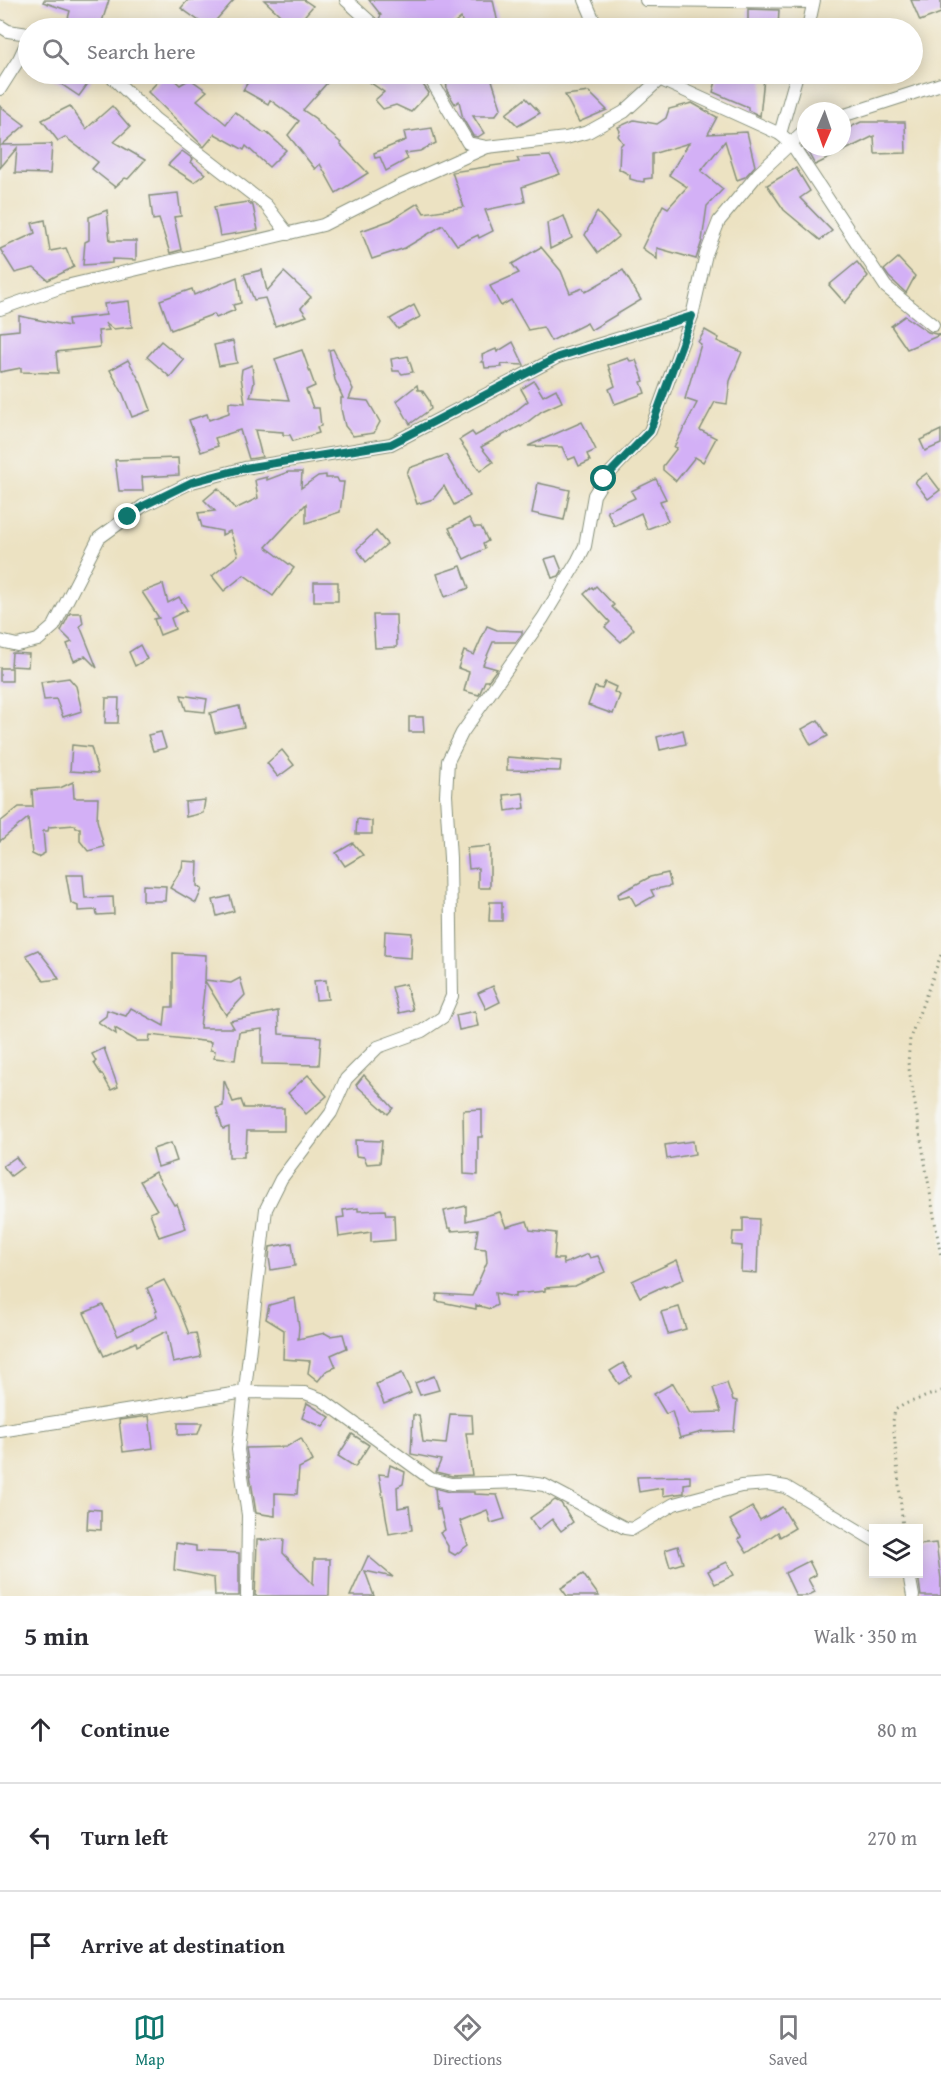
<!DOCTYPE html>
<meta charset="utf-8">
<style>
body{margin:0;font-family:"Gentium Book Plus",serif;background:#f7f7f7;color:#2b2b33}
.controls{position:absolute;right:18px;bottom:18px;display:grid;overflow:hidden;border-radius:0px;box-shadow:0 3px 15px #0003}
.controls button{width:54px;height:54px;display:grid;place-items:center;padding:0;border:0;border-bottom:2px solid #e1e1e2;background:#fff;color:#2b2b33;font:30px sans-serif}
.compass{position:absolute;left:797px;top:102px;width:54px;height:54px;border-radius:50%;background:#fff;box-shadow:0 3px 15px #0003;rotate:182deg}
.stop{position:absolute;width:18px;height:18px;margin:-14px;border:4px solid #0f766e;border-radius:50%;background:#fff}
.stop.end{background:#0f766e;border-color:#fff;box-shadow:0 2px 6px #0008}
.list{margin:0;padding:0;list-style:none}
h2{display:flex;justify-content:space-between;align-items:center;height:78px;margin:0;padding:0 24px;font-size:26px}
h2 small{font-size:20px;font-weight:400;color:#7c7c81}
.list li{display:grid;grid-template-columns:39px 1fr auto;gap:18px;align-items:center;box-sizing:border-box;height:108px;padding:0 24px;border-top:2px solid #e1e1e2}
.list b{display:block;font-size:22px;white-space:nowrap}
.list em{font-size:20px;font-style:normal;color:#7c7c81}
.icon{flex:none;width:33px;height:33px;fill:none;stroke:currentColor;stroke-width:2;stroke-linecap:round;stroke-linejoin:round}
.map{position:relative;flex:none;width:941px;height:1596px;overflow:hidden}
.search{position:absolute;background:#fff;box-shadow:0 3px 15px #0003;left:18px;right:18px;top:18px;height:66px;display:flex;align-items:center;gap:15px;box-sizing:border-box;padding:0 21px;border-radius:33px;color:#7c7c81;font-size:22px}
.sheet{height:402px;background:#fff}
nav{display:flex;justify-content:space-around;align-items:center;box-sizing:border-box;height:84px;border-top:2px solid #e1e1e2;background:#fff;font-size:16px;color:#7c7c81}
nav a{display:grid;justify-items:center;gap:3px}
nav .on{color:#0f766e}
.map>svg:first-child{display:block}
</style>
<div class="map">
<svg width="941" height="1596" viewBox="0 0 941 1596">
<rect width="100%" height="100%" fill="#f6f6f2"/>
<filter id="ink" filterUnits="userSpaceOnUse"><feTurbulence type="fractalNoise" baseFrequency=".0167" numOctaves="2"/><feDisplacementMap in="SourceGraphic" scale="12" xChannelSelector="R" yChannelSelector="G"/><feConvolveMatrix kernelMatrix="1 2 1 2 8 2 1 2 1" color-interpolation-filters="sRGB"/></filter>
<filter id="wash" filterUnits="userSpaceOnUse"><feTurbulence type="fractalNoise" baseFrequency=".008" numOctaves="4" result="noise"/><feDisplacementMap in="SourceGraphic" scale="24" xChannelSelector="R" yChannelSelector="G"/><feGaussianBlur stdDeviation="1.35" result="paint"/><feColorMatrix in="noise" values="0 0 0 0 0 0 0 0 0 0 0 0 0 0 0 0 0 1.4 0 .05"/><feComposite in="paint" operator="in"/></filter>
<g filter="url(#wash)">
<rect width="100%" height="100%" fill="#ece2c2"/>
<g id="blocks">
<g fill="#d3b0f6">
<polygon points="44,0 109,0 100,28 76,28 66,26 70,11 43,2"/>
<polygon points="188,0 234,0 209,28 181,8"/>
<polygon points="264,0 304,0 313,6 294,28"/>
<polygon points="369,0 493,0 499,28 464,28 461,18 449,28 385,28 379,19 381,15"/>
<polygon points="911,0 941,0 941,13 920,21"/>
<polygon points="748,9 779,10 778,28 748,28"/>
<polygon points="46,74 95,74 79,96"/>
<polygon points="165,74 168,74 180,85 190,79 207,91 197,100 226,124 235,112 264,133 266,132 286,150 269,167 246,146 244,150 215,134 204,147 148,92"/>
<polygon points="253,74 335,74 303,110 316,119 316,121 341,143 340,144 368,173 336,193 320,164 315,169 288,135 299,121 270,100 268,104 243,90"/>
<polygon points="358,74 417,74 418,78 429,93 411,112 396,105 383,109 375,100 384,92"/>
<polygon points="437,74 490,74 501,108 495,116 473,116 484,133 478,137 473,136 463,119 459,101 455,104 447,91 446,75 441,80"/>
<polygon points="718,74 742,74 764,78 760,116 748,110 748,107 713,92"/>
<polygon points="589,92 607,110 579,122 565,95"/>
<polygon points="526,98 540,113 518,126 506,114"/>
<polygon points="692,103 717,117 708,134 747,132 755,166 745,177 737,180 725,141 701,171 723,189 707,206 702,241 696,259 657,248 657,259 642,248 663,205 668,208 687,187 669,175 689,143 652,154 652,178 644,179 644,182 637,181 630,179 630,175 619,169 620,146 623,143 618,136 620,131 618,127 634,120 657,124 666,118 669,109"/>
<polygon points="0,106 25,125 2,145 52,144 50,174 15,173 17,148 0,168"/>
<polygon points="70,106 86,129 112,106 130,127 114,142 145,160 128,179 125,178 115,187 92,169 98,162 65,137 58,141 42,120"/>
<polygon points="861,122 905,122 906,153 875,154 874,136 815,165 805,147 842,147 842,131"/>
<polygon points="432,128 436,143 420,151 405,153 408,159 386,171 380,157 375,158 374,153 406,140 404,132"/>
<polygon points="182,151 193,159 191,162 205,174 194,182 168,165"/>
<polygon points="550,156 560,174 522,187 525,202 485,210 493,231 479,238 478,235 457,245 443,225 405,248 372,259 361,231 391,220 418,203 424,213 464,207 452,172 519,162 517,158"/>
<polygon points="796,168 810,191 800,198 832,231 820,240 784,210 767,185"/>
<polygon points="178,193 181,216 174,217 181,250 170,253 159,219 153,220 150,196"/>
<polygon points="248,202 253,206 258,230 220,236 214,207"/>
<polygon points="107,210 110,241 136,241 136,260 112,259 112,263 83,265 85,242 89,240 89,217"/>
<polygon points="597,212 619,236 598,253 585,235"/>
<polygon points="564,216 572,238 550,249 547,223"/>
<polygon points="45,220 50,251 66,248 74,267 48,280 34,268 15,273 0,249 35,233 32,223"/>
<polygon points="541,247 561,271 570,293 583,288 585,292 623,270 641,300 591,330 587,323 551,341 543,327 528,330 511,300 501,306 490,286 519,273 512,264"/>
<polygon points="898,258 915,276 906,293 889,277 884,270"/>
<polygon points="857,262 868,276 845,303 829,285"/>
<polygon points="262,270 267,291 284,272 311,297 301,308 307,316 275,326 265,298 254,300 244,274"/>
<polygon points="237,277 241,303 233,305 235,310 216,318 214,314 171,330 160,300 192,289 194,295"/>
<polygon points="129,301 132,327 113,329 105,323 109,330 98,331 100,347 56,352 58,373 21,372 21,368 0,372 0,332 19,330 19,316 69,326 68,319 106,315 104,304"/>
<polygon points="414,305 420,317 398,329 390,319"/>
<polygon points="905,316 928,332 940,335 907,349 891,326"/>
<polygon points="705,330 719,338 717,341 742,352 730,381 727,404 715,402 700,430 716,438 703,462 695,457 676,481 663,470 663,466 677,448 674,447 697,403 685,399 701,344 698,342"/>
<polygon points="161,341 184,360 170,377 147,357"/>
<polygon points="233,341 237,363 219,366 214,345"/>
<polygon points="513,342 524,365 501,364 502,367 485,368 484,362 481,362 483,360 482,355 496,349 497,352"/>
<polygon points="333,349 353,389 349,399 368,401 380,422 374,433 353,436 345,426 341,409 341,398 343,398 335,380 329,350"/>
<polygon points="302,350 315,386 306,390 313,408 319,408 321,426 317,427 319,433 293,441 290,435 283,435 283,432 255,430 262,457 249,459 240,430 215,438 218,446 201,452 189,420 207,414 209,420 229,413 229,402 245,403 241,377 242,369 252,365 254,383 250,397 289,400 275,359"/>
<polygon points="408,356 413,372 402,374 399,371 393,371 391,359"/>
<polygon points="628,358 630,361 636,360 644,381 641,382 645,393 615,404 609,389 615,386 608,365"/>
<polygon points="128,360 141,383 151,410 132,417 123,394 110,370"/>
<polygon points="534,381 543,396 556,389 562,402 542,411 521,427 520,426 481,447 493,462 480,471 459,440 472,432 475,436 504,420 528,401 521,389"/>
<polygon points="417,385 418,390 422,390 429,400 431,409 410,424 397,401"/>
<polygon points="582,422 596,450 587,454 590,461 579,466 575,457 568,460 562,447 528,446"/>
<polygon points="941,430 941,444 925,451 920,440"/>
<polygon points="446,455 470,496 454,505 444,486 433,499 417,504 407,474 409,468"/>
<polygon points="178,458 179,475 142,477 143,491 119,491 115,460"/>
<polygon points="288,472 302,472 301,488 318,476 326,475 326,478 337,478 339,482 344,482 340,512 306,523 306,504 266,547 294,568 273,596 244,575 224,591 212,576 238,555 230,531 222,535 222,531 202,527 198,513 215,511 204,500 218,488 235,509 258,498 255,480 267,477 267,480"/>
<polygon points="927,473 940,490 928,499 915,482"/>
<polygon points="656,479 666,499 660,501 668,521 647,529 641,513 614,526 607,511 635,498 631,491"/>
<polygon points="538,483 570,490 564,520 532,513"/>
<polygon points="469,518 474,527 481,527 488,541 483,544 485,549 464,559 449,528"/>
<polygon points="376,531 387,544 366,562 357,549"/>
<polygon points="556,556 562,571 559,576 552,578 545,559"/>
<polygon points="461,566 469,588 445,597 437,574"/>
<rect x="314" y="582" width="24" height="19"/>
<polygon points="163,584 168,603 179,597 187,610 171,618 175,629 160,635 154,619 159,618 142,592"/>
<polygon points="596,586 614,605 612,607 634,629 621,642 605,627 610,622 584,594 592,587 593,589"/>
<polygon points="70,613 81,613 83,623 80,626 97,668 85,656 74,661 67,644 72,642 61,631"/>
<polygon points="373,615 396,615 397,647 375,648"/>
<polygon points="487,626 497,630 522,631 522,634 516,642 493,642 483,665 497,669 488,681 485,681 479,695 464,691 469,672 458,668 464,651 474,655"/>
<polygon points="140,645 147,659 135,666 129,652"/>
<polygon points="12,653 29,654 28,667 11,666"/>
<rect x="0" y="668" width="12" height="13"/>
<polygon points="69,678 76,686 82,711 63,717 56,699 44,700 41,682"/>
<polygon points="605,682 616,687 614,692 620,695 613,714 588,705 595,687 602,689"/>
<polygon points="181,695 207,699 205,712 186,710"/>
<polygon points="106,698 119,698 118,723 105,723"/>
<polygon points="239,706 244,727 215,733 210,713"/>
<polygon points="409,717 423,717 424,732 409,732"/>
<polygon points="818,720 828,736 811,745 802,729"/>
<polygon points="683,730 686,744 660,750 657,737"/>
<polygon points="161,732 166,748 153,751 148,735"/>
<polygon points="72,745 91,747 98,773 70,771"/>
<polygon points="282,750 294,765 278,777 267,763"/>
<polygon points="507,757 561,761 560,771 507,770"/>
<polygon points="73,782 74,798 98,798 97,820 104,847 88,851 80,841 80,828 76,828 75,825 49,827 48,831 43,831 45,853 38,857 32,854 28,818 0,841 0,822 19,807 33,807 32,790 60,788"/>
<polygon points="523,793 525,808 506,811 504,795"/>
<polygon points="205,800 203,813 186,817 185,802"/>
<polygon points="357,819 372,821 372,834 356,834"/>
<polygon points="353,843 363,855 345,866 336,853"/>
<polygon points="490,846 490,888 478,888 478,868 469,869 467,848"/>
<polygon points="183,861 198,862 197,886 202,889 196,903 170,888 182,868"/>
<polygon points="668,873 671,886 651,890 654,896 636,906 630,895 619,898 618,894 650,877"/>
<polygon points="66,875 83,875 85,898 113,897 114,914 97,915 96,910 78,911 78,906 71,903"/>
<polygon points="143,885 166,886 165,901 143,901"/>
<polygon points="230,896 234,911 217,916 213,900"/>
<polygon points="490,902 502,902 502,921 489,921"/>
<polygon points="385,931 412,933 411,958 384,956"/>
<polygon points="38,950 53,969 59,979 44,981 26,955"/>
<polygon points="173,953 206,955 205,980 231,983 240,978 245,995 226,1015 205,981 200,1028 234,1028 230,1021 278,1011 279,1034 321,1037 319,1065 262,1064 262,1029 239,1032 235,1060 214,1058 215,1051 210,1050 211,1042 150,1035 149,1041 137,1041 115,1028 116,1034 98,1022 106,1016 107,1010 126,1016 131,1008 164,1026 166,1007 173,1007"/>
<polygon points="326,980 328,999 316,1000 314,981"/>
<polygon points="406,984 413,1010 399,1013 392,987"/>
<polygon points="493,986 500,1002 486,1009 478,993"/>
<polygon points="475,1011 478,1026 459,1030 456,1015"/>
<polygon points="104,1048 118,1087 111,1090 102,1074 101,1074 94,1063 96,1061 92,1054"/>
<polygon points="308,1075 327,1096 306,1114 288,1093"/>
<polygon points="364,1075 393,1108 388,1114 356,1085"/>
<polygon points="224,1080 233,1102 241,1100 244,1108 284,1108 284,1131 247,1131 246,1151 244,1151 244,1157 229,1157 229,1127 223,1129 216,1108 223,1106"/>
<polygon points="482,1109 482,1137 478,1137 478,1175 464,1174 463,1110"/>
<polygon points="355,1140 382,1141 380,1163 367,1164 364,1157 356,1156"/>
<polygon points="693,1141 695,1154 667,1159 665,1145"/>
<polygon points="171,1143 177,1161 158,1167 153,1149"/>
<polygon points="16,1157 23,1167 11,1176 3,1166"/>
<polygon points="155,1172 174,1205 177,1204 186,1228 159,1237 150,1213 157,1210 140,1181"/>
<polygon points="466,1206 466,1221 500,1212 506,1227 527,1221 530,1230 556,1233 554,1259 563,1259 564,1264 588,1254 590,1258 598,1256 605,1272 575,1286 545,1288 545,1291 515,1294 515,1297 495,1293 497,1305 490,1309 476,1305 476,1309 436,1301 437,1294 472,1296 487,1262 486,1249 475,1248 478,1229 451,1231 451,1228 448,1228 444,1211"/>
<polygon points="358,1208 358,1211 385,1210 386,1215 394,1215 395,1240 371,1242 371,1232 339,1237 337,1218 344,1217 343,1210"/>
<polygon points="743,1218 759,1219 757,1273 741,1272 742,1246 732,1245 733,1232 743,1232"/>
<polygon points="292,1243 295,1266 271,1270 269,1258 270,1247"/>
<polygon points="677,1260 684,1279 665,1287 664,1286 640,1297 632,1281"/>
<polygon points="164,1280 178,1306 189,1334 196,1333 201,1357 173,1363 167,1331 137,1346 136,1342 104,1356 84,1313 103,1305 118,1336 157,1317 155,1312 157,1311 147,1288"/>
<polygon points="295,1298 299,1327 298,1339 325,1333 330,1336 343,1334 347,1348 331,1355 336,1367 326,1371 318,1381 308,1373 310,1361 283,1359 284,1330 266,1319 269,1305"/>
<polygon points="679,1307 686,1329 668,1334 661,1312"/>
<polygon points="623,1363 631,1376 619,1384 610,1371"/>
<polygon points="402,1373 411,1393 384,1404 376,1384"/>
<polygon points="434,1376 439,1390 420,1395 415,1383"/>
<polygon points="673,1383 690,1413 721,1412 713,1388 727,1383 733,1400 737,1401 734,1431 702,1432 680,1438 672,1411 666,1414 654,1394"/>
<polygon points="307,1403 330,1417 323,1427 302,1418"/>
<polygon points="450,1414 472,1415 473,1433 466,1433 472,1475 452,1476 436,1472 441,1460 411,1454 413,1415 419,1415 423,1442 446,1444"/>
<polygon points="149,1416 153,1448 123,1452 119,1420"/>
<polygon points="178,1423 202,1423 198,1434 178,1435"/>
<polygon points="352,1434 369,1445 355,1467 338,1456"/>
<polygon points="301,1438 313,1461 299,1468 297,1494 275,1493 275,1516 256,1513 246,1448 286,1447"/>
<polygon points="390,1465 405,1472 403,1484 397,1487 398,1508 409,1506 412,1530 389,1534 379,1474 388,1475"/>
<polygon points="690,1476 690,1483 684,1484 684,1493 663,1496 663,1488 639,1492 637,1477"/>
<polygon points="435,1488 449,1492 474,1492 474,1494 497,1495 505,1519 491,1523 487,1510 460,1521 468,1545 455,1555 448,1551 448,1546 440,1533 445,1530 440,1509 437,1510"/>
<polygon points="555,1500 561,1503 573,1522 561,1531 552,1519 538,1530 530,1518"/>
<polygon points="752,1507 760,1520 782,1507 795,1528 780,1537 778,1532 747,1553 738,1539 741,1537 730,1520"/>
<polygon points="88,1509 101,1510 101,1530 87,1529"/>
<polygon points="284,1539 283,1553 313,1584 314,1559 330,1559 329,1596 255,1596 257,1540"/>
<polygon points="176,1543 196,1546 196,1551 239,1553 239,1596 215,1596 214,1578 174,1570"/>
<polygon points="936,1543 941,1579 941,1596 921,1596 918,1574 918,1545"/>
<polygon points="678,1546 683,1563 670,1567 665,1550"/>
<polygon points="368,1556 393,1577 365,1571 374,1596 350,1596"/>
<polygon points="809,1561 816,1575 808,1579 815,1592 807,1596 796,1596 785,1573"/>
<polygon points="727,1562 734,1575 715,1584 708,1571"/>
<polygon points="583,1574 599,1596 567,1596 561,1588"/>
</g>
</g>
</g>
<g filter="url(#ink)">
<use href="#blocks" fill-opacity="0" stroke="#86907b" stroke-width="1.5"/>
<g fill="none" stroke-linecap="round" stroke-linejoin="round">
<g stroke="#86907b" stroke-width="14">
<g id="street">
<polyline points="346,0 377,28"/>
<polyline points="585,0 597,28"/>
<polyline points="646,0 813,2"/>
<polyline points="0,26 8,31 28,34"/>
<polyline points="808,28 814,0"/>
<polyline points="109,74 155,119 266,205 288,234"/>
<polyline points="425,74 430,78 468,143 487,147 566,138 588,132 624,112 659,80"/>
<polyline points="648,74 780,134 791,143 886,287 933,325"/>
<polyline points="0,89 19,59 28,40"/>
<polyline points="842,116 941,84"/>
<polyline points="780,134 797,74"/>
<polyline points="0,309 62,287 323,225 400,186 487,147"/>
<polyline points="0,641 17,645 38,640 54,626 99,538 143,506 192,482 245,468 391,444 558,357 692,316 706,254 719,221 758,174 806,129"/>
<polyline points="0,1431 245,1392 305,1393 321,1399 431,1479 451,1484 522,1482 544,1485 625,1528 632,1529 674,1504 741,1486 768,1484 786,1487 874,1540"/>
<polyline points="909,1574 913,1596"/>
<polyline points="247,1596 248,1515 238,1450 266,1209 281,1179 331,1113 346,1079 378,1047 422,1031 443,1017 452,996 450,858 446,795 448,761 462,733 543,618 578,560 585,546 594,495 604,479 650,431 692,316"/>
</g>
</g>
<g stroke="#86907b" stroke-width="3" stroke-dasharray="1.5 4.5" stroke-linecap="butt">
<polyline points="941,955 910,1038 908,1063 941,1257"/>
<polyline points="903,1528 893,1421 895,1410 905,1404 941,1391"/>
</g>
<use href="#street" stroke="#fff" stroke-width="12"/>
</g>
</g>
<g fill="none" stroke-linecap="round" stroke-linejoin="round" filter="url(#ink)">
<polyline stroke="#0f766e" stroke-width="8" points="128,517 143,506 192,482 245,468 391,444 558,357 692,316 650,431 604,479"/>
</g>
</svg>
<div class="controls">
<button><svg class="icon" aria-label="layers" viewBox="0 0 24 24"><path d="M12 4l9 5-9 5-9-5zM3 14l9 5 9-5"/></svg></button>
</div>
<svg class="compass" viewBox="-18 -18 36 36"><path d="M0-13l5 13h-10z" fill="#e53935"/><path d="M0 13l5-13h-10z" fill="#7c7c81"/></svg>
<div class="stop" style="left:604px;top:479px"></div>
<div class="stop end" style="left:128px;top:517px"></div>
<div class="search"><svg class="icon" aria-label="search" viewBox="0 0 24 24"><circle cx="10" cy="10" r="6"/><path d="M15 15l6 6"/></svg>Search here</div>
</div>
<section class="sheet">
<h2>5 min<small>Walk · 350 m</small></h2>
<ul class="list">
<li><svg class="icon" aria-label="ahead" viewBox="0 0 24 24"><path d="M12 20V5M6 11l6-6 6 6"/></svg><div><b>Continue</b></div><em>80 m</em></li>
<li><svg class="icon" aria-label="left" viewBox="0 0 24 24"><path d="M17 20v-9H6M10 6l-5 5 5 5"/></svg><div><b>Turn left</b></div><em>270 m</em></li>
<li><svg class="icon" aria-label="arrive" viewBox="0 0 24 24"><path d="M6 21V4h12l-3 4 3 4H6"/></svg><div><b>Arrive at destination</b></div></li>
</ul>
</section>
<nav>
<a class="on"><svg class="icon" aria-label="map" viewBox="0 0 24 24"><path d="M3 6l6-2 6 2 6-2v14l-6 2-6-2-6 2zM9 4v14M15 6v14"/></svg>Map</a>
<a><svg class="icon" aria-label="directions" viewBox="0 0 24 24"><path d="M12 3l9 9-9 9-9-9zM9 14v-3h6M13 9l2 2-2 2"/></svg>Directions</a>
<a><svg class="icon" aria-label="saved" viewBox="0 0 24 24"><path d="M7 4h10v16l-5-4-5 4z"/></svg>Saved</a>
</nav>
